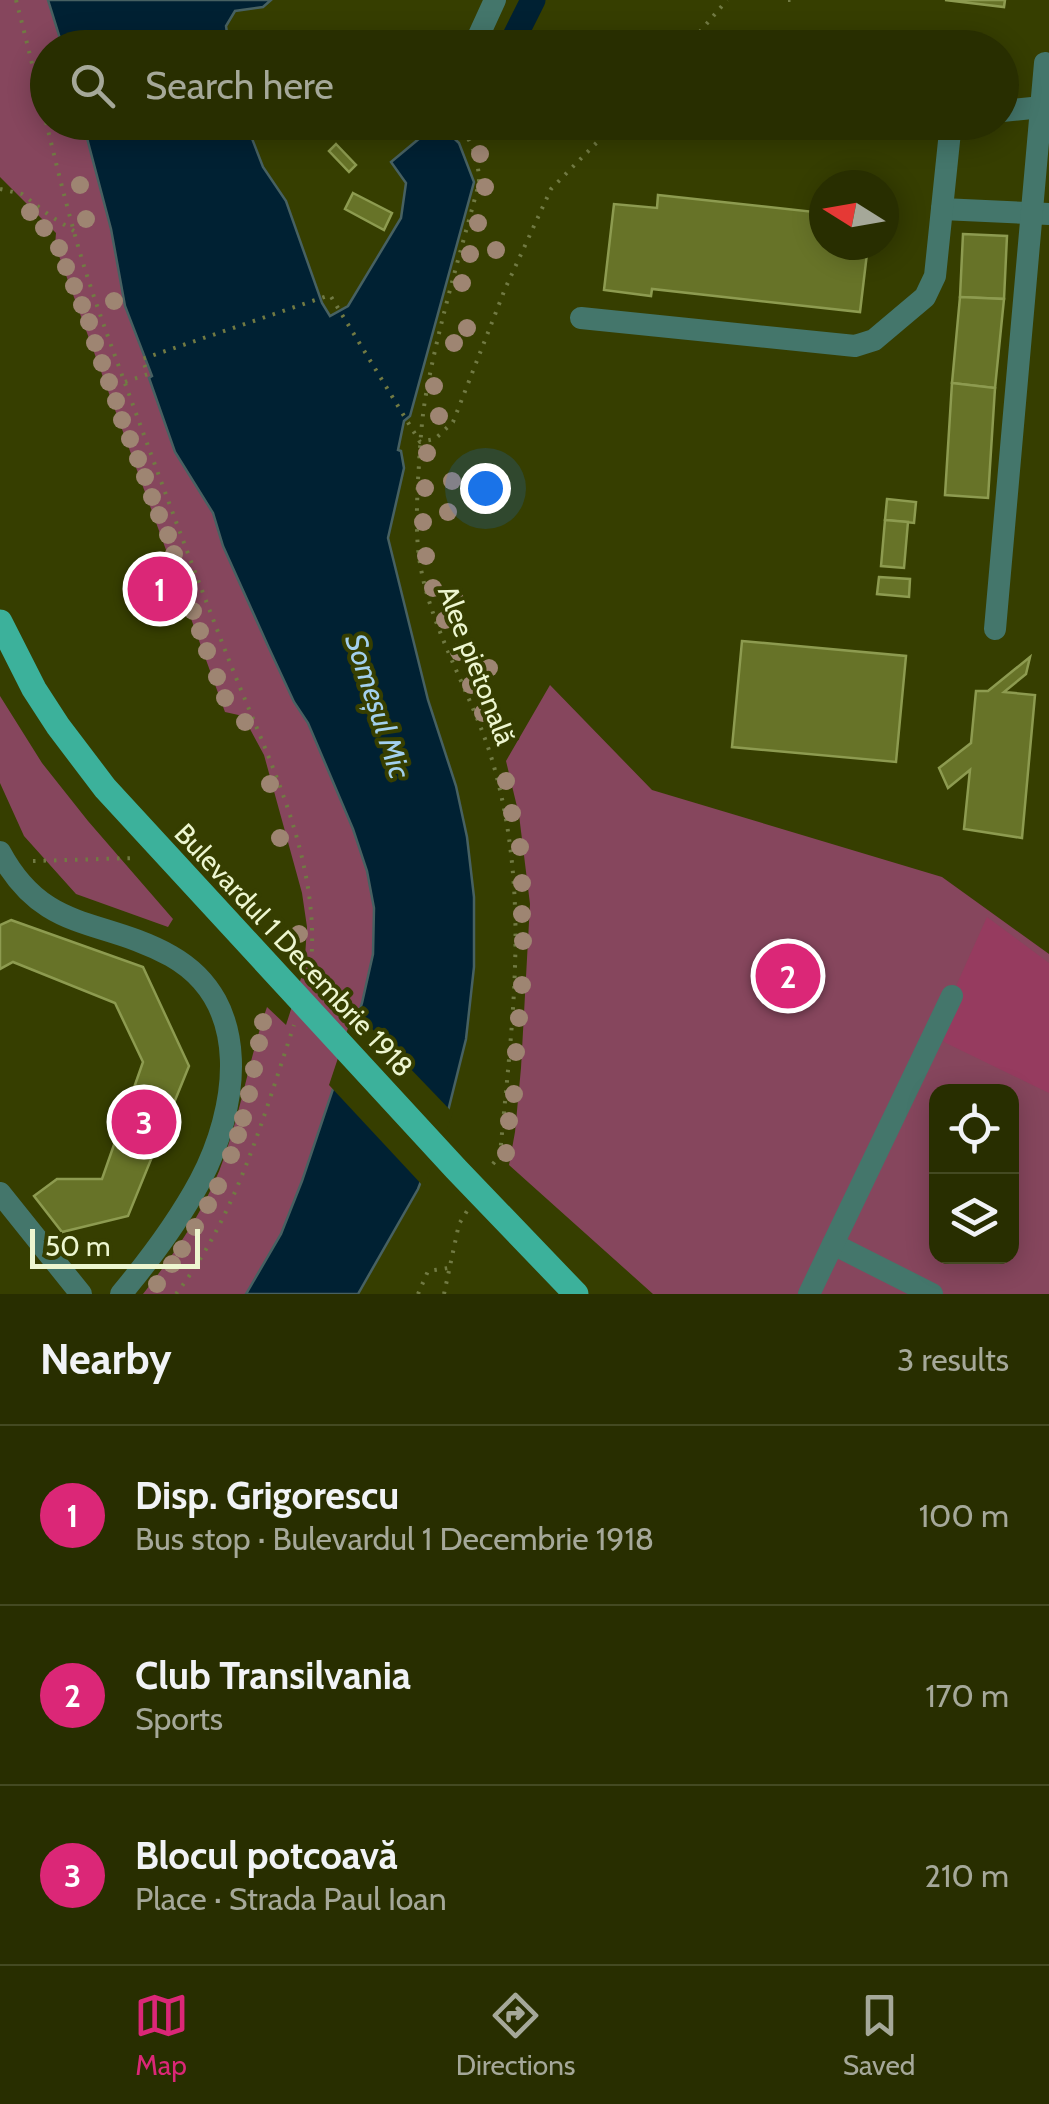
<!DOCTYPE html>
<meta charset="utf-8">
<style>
body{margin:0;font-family:Cabin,sans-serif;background:#343a0f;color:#f1f3f6}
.controls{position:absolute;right:30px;bottom:30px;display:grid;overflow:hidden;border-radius:20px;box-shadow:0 5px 25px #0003}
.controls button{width:90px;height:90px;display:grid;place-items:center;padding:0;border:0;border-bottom:2px solid #444a22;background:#282e00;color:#f1f3f6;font:50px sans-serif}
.compass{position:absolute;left:809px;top:170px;width:90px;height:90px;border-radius:50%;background:#282e00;box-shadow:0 5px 25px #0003;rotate:281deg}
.scale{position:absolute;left:30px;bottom:25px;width:170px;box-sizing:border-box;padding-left:10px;border:5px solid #edf6d0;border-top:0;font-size:28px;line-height:35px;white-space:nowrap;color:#edf6d0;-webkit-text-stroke:8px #363e00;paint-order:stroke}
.you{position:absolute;left:485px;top:488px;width:35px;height:35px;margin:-25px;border:8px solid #fff;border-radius:50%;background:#1a73e8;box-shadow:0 0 0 15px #1a73e833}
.badge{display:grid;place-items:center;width:65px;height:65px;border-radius:50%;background:#db2777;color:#fff;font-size:32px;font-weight:700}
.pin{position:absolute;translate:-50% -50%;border:5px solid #fff;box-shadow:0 2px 10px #0006}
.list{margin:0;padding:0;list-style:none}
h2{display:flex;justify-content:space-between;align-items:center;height:130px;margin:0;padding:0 40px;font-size:42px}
h2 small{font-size:32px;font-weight:400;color:#a5a899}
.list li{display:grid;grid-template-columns:65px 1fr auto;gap:30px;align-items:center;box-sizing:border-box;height:180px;padding:0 40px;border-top:2px solid #444a22}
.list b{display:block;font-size:38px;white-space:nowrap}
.list p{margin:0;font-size:32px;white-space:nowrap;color:#a5a899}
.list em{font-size:32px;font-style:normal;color:#a5a899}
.icon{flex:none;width:55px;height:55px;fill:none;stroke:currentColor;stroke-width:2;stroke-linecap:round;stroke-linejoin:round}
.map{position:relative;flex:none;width:1049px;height:1294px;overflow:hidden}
.search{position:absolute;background:#282e00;box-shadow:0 5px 25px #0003;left:30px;right:30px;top:30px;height:110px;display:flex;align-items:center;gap:25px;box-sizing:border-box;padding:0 35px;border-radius:55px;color:#a5a899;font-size:38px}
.sheet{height:670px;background:#282e00}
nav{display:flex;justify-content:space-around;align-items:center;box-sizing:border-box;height:140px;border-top:2px solid #444a22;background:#282e00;font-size:28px;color:#a5a899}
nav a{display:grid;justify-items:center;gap:5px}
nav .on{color:#db2777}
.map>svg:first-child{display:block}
</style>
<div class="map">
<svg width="1049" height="1294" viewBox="0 0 1049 1294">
<rect width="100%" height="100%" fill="#363e00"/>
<g fill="#86465d" fill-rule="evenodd">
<path d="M0,0H48L63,47L48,48V122L83,123L111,229L125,306L152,377L150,379L175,452L213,513L223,546L268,646L294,702L308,723L353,829L367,871L374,908L373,954L362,1003L302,1181L281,1234L246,1294H143C175,1253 208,1206 225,1155C242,1106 250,1056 267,1007L286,1025L302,975L305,957L307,927L302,893L264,755L243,716L225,712L55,245L56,233L0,177Z"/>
<path d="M550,685L652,790L942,877L1049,954V1294H653L509,1165L515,1132L521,1068L530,904L519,815L506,761ZM936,1092H1012V1256H936Z"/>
<polygon points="0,696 42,763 88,821 173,919 168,927 76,894 24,836 0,783"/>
</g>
<polygon fill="#963b5f" points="987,917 1049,963 1049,1093 946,1043 935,1033"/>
<g fill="#002133" stroke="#476162" stroke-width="2.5">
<polygon points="48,0 271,0 263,7 235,11 226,26 229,47 63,48"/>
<polygon points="83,123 246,123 263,167 286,201 322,303 330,316 348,306 401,218 406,183 391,162 438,123 459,143 474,182 410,416 404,421 398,450 401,451 404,468 388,538 428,700 456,786 467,837 474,897 474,967 466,1039 447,1115 418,1189 358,1294 246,1294 281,1234 302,1181 362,1003 373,954 374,908 367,871 353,829 308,723 294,702 268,646 223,546 213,513 175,452 149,378 152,376 125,306 111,229"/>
</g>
<polygon fill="#363e00" points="354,1010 453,1113 424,1187 329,1085"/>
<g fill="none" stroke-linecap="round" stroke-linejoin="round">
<g stroke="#002133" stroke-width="25">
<polyline points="509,48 533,0"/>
<polyline points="459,123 460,122"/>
</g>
</g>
<g fill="#677328" stroke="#8d9b50" stroke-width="2.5">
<polygon points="945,0 1005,0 1004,7"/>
<polygon points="861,32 988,47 859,48"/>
<polygon points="336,144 356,165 349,172 329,151"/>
<polygon points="353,193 392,213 384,230 345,209"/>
<polygon points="658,195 824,213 824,245 868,245 860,312 652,289 651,296 604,290 614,204 657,208"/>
<polygon points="963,234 1007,236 1004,299 960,297"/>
<polygon points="960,297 1004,299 995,388 952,383"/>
<polygon points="952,383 995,388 988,498 945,495"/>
<polygon points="887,499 916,502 914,523 885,520"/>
<polygon points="885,520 908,522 904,568 881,566"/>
<polygon points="879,577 910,579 909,597 877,594"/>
<polygon points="742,641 906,656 896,762 732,747"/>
<polygon points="1030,657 1026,674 1004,692 1035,695 1022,838 964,829 970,770 948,788 939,768 971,743 976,691 988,691"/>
<polygon points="11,920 143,967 189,1066 128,1216 62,1232 34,1196 57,1179 102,1179 143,1062 115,1003 13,962 0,969 0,925"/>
</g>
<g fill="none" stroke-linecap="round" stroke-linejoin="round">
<g stroke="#717a43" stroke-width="4" stroke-dasharray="2.5 8" stroke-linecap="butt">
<path d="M16,0C36,76 52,152 73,228C87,281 107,334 126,386C159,476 192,566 227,655C266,756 324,862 310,973"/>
<polyline points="788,0 797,0"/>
<polyline points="686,48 727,0"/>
<path d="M456,122C472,139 479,160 479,183C461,251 440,320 427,389C421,419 420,450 418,480C417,503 416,525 418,548C425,623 472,691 493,763C531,895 512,1021 500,1155L489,1169"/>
<polyline points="0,189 22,194 49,215 74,231"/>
<polyline points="125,382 148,374 142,359 330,295 420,442 435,439 453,422 505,289 551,189 617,122"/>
<polyline points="33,861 136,858"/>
<path d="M176,1294C237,1215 263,1118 294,1025"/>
<polyline points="418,1294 428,1271 448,1268"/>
<polyline points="444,1294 459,1224 467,1211"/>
</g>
<g stroke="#44766b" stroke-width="22">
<polyline points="473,48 495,0"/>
<polyline points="1002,111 1042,107"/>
<polyline points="942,209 1049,214"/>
<polyline points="581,318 855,346 874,340 925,297 935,276 951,122"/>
<polyline points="995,629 1045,63"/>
<path d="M0,852C44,934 101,917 171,956C254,1003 238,1109 200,1181C178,1222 151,1258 121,1294"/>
<polyline points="0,1193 81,1294"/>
<polyline points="833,1244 932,1294"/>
<polyline points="809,1294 952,996"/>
</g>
<polyline stroke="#3cb19b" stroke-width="25" points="0,622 34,689 58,726 105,788 456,1169 576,1294"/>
</g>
<g fill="#9e8572">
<circle cx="480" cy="154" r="9"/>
<circle cx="80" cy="185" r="9"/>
<circle cx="485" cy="187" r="9"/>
<circle cx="30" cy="212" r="9"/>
<circle cx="86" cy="219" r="9"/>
<circle cx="478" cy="223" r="9"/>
<circle cx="44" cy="228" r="9"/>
<circle cx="59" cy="248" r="9"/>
<circle cx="496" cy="250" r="9"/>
<circle cx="470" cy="254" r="9"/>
<circle cx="66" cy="267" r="9"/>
<circle cx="462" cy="283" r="9"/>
<circle cx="74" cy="286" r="9"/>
<circle cx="114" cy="301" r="9"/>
<circle cx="82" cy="305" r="9"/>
<circle cx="89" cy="322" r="9"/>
<circle cx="467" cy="328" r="9"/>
<circle cx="95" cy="343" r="9"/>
<circle cx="454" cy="343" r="9"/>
<circle cx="102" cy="363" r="9"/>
<circle cx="109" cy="382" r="9"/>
<circle cx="434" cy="386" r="9"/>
<circle cx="116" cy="401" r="9"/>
<circle cx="439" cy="416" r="9"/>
<circle cx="122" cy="420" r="9"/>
<circle cx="130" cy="439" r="9"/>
<circle cx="427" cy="453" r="9"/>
<circle cx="138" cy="459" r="9"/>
<circle cx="145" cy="477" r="9"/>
<circle cx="452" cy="481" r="9"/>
<circle cx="425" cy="488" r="9"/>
<circle cx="152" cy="497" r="9"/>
<circle cx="448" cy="512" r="9"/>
<circle cx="159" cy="515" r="9"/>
<circle cx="423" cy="522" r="9"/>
<circle cx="168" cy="535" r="9"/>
<circle cx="174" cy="554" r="9"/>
<circle cx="426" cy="556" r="9"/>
<circle cx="180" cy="573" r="9"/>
<circle cx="433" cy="588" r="9"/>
<circle cx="186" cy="593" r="9"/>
<circle cx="456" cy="601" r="9"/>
<circle cx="193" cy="611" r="9"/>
<circle cx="445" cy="620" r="9"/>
<circle cx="200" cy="631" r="9"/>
<circle cx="207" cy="651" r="9"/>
<circle cx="459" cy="652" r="9"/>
<circle cx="489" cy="668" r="9"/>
<circle cx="217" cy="677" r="9"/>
<circle cx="471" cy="685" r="9"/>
<circle cx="225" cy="698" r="9"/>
<circle cx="483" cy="713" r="9"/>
<circle cx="245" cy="722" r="9"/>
<circle cx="506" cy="781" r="9"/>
<circle cx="270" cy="784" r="9"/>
<circle cx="512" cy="813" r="9"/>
<circle cx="280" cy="838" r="9"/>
<circle cx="520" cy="847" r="9"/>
<circle cx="522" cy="883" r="9"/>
<circle cx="522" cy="914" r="9"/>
<circle cx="299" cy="934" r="9"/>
<circle cx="523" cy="941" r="9"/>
<circle cx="522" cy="985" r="9"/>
<circle cx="519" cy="1018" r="9"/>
<circle cx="263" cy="1022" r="9"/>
<circle cx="259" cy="1043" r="9"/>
<circle cx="516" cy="1052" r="9"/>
<circle cx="254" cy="1069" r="9"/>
<circle cx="249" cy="1094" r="9"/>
<circle cx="514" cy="1094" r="9"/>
<circle cx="243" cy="1118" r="9"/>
<circle cx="509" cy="1121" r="9"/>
<circle cx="238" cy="1135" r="9"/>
<circle cx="506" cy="1153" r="9"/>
<circle cx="231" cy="1155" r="9"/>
<circle cx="218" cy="1186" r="9"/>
<circle cx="208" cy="1205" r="9"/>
<circle cx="195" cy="1227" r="9"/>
<circle cx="182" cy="1249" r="9"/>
<circle cx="172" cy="1264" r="9"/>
<circle cx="157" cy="1284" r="9"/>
</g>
<g text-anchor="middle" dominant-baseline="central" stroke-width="8" stroke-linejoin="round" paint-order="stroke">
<g font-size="28" fill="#edf6d0" stroke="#363e00">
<text transform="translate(477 665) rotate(69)">Alee pietonală</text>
<text transform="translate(294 950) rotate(47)">Bulevardul 1 Decembrie 1918</text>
</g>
<g font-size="30" font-style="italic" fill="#a3d0ee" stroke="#363e00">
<text transform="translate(378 706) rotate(72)">Someșul Mic</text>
</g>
</g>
</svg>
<div class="controls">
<button><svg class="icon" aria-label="locate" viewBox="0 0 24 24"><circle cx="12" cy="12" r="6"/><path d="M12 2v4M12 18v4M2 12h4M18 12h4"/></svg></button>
<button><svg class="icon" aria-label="layers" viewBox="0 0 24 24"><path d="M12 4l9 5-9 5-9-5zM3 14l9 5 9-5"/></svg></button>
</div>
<svg class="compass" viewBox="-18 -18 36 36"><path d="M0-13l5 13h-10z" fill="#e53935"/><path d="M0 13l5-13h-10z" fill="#a5a899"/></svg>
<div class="scale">50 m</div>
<div class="you"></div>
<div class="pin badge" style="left:160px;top:589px">1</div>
<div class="pin badge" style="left:788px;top:976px">2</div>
<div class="pin badge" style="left:144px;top:1122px">3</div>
<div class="search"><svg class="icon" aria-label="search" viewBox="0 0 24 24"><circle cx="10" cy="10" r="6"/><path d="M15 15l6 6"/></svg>Search here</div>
</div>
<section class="sheet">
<h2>Nearby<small>3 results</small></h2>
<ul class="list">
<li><span class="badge">1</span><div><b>Disp. Grigorescu</b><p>Bus stop · Bulevardul 1 Decembrie 1918</p></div><em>100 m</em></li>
<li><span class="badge">2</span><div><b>Club Transilvania</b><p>Sports</p></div><em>170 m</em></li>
<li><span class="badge">3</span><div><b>Blocul potcoavă</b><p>Place · Strada Paul Ioan</p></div><em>210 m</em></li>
</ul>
</section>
<nav>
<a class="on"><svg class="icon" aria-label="map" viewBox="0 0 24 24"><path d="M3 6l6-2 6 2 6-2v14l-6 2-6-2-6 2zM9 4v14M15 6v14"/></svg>Map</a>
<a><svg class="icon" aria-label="directions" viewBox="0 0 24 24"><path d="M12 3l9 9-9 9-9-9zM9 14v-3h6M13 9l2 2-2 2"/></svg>Directions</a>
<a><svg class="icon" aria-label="saved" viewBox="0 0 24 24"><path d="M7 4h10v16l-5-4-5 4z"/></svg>Saved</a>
</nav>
